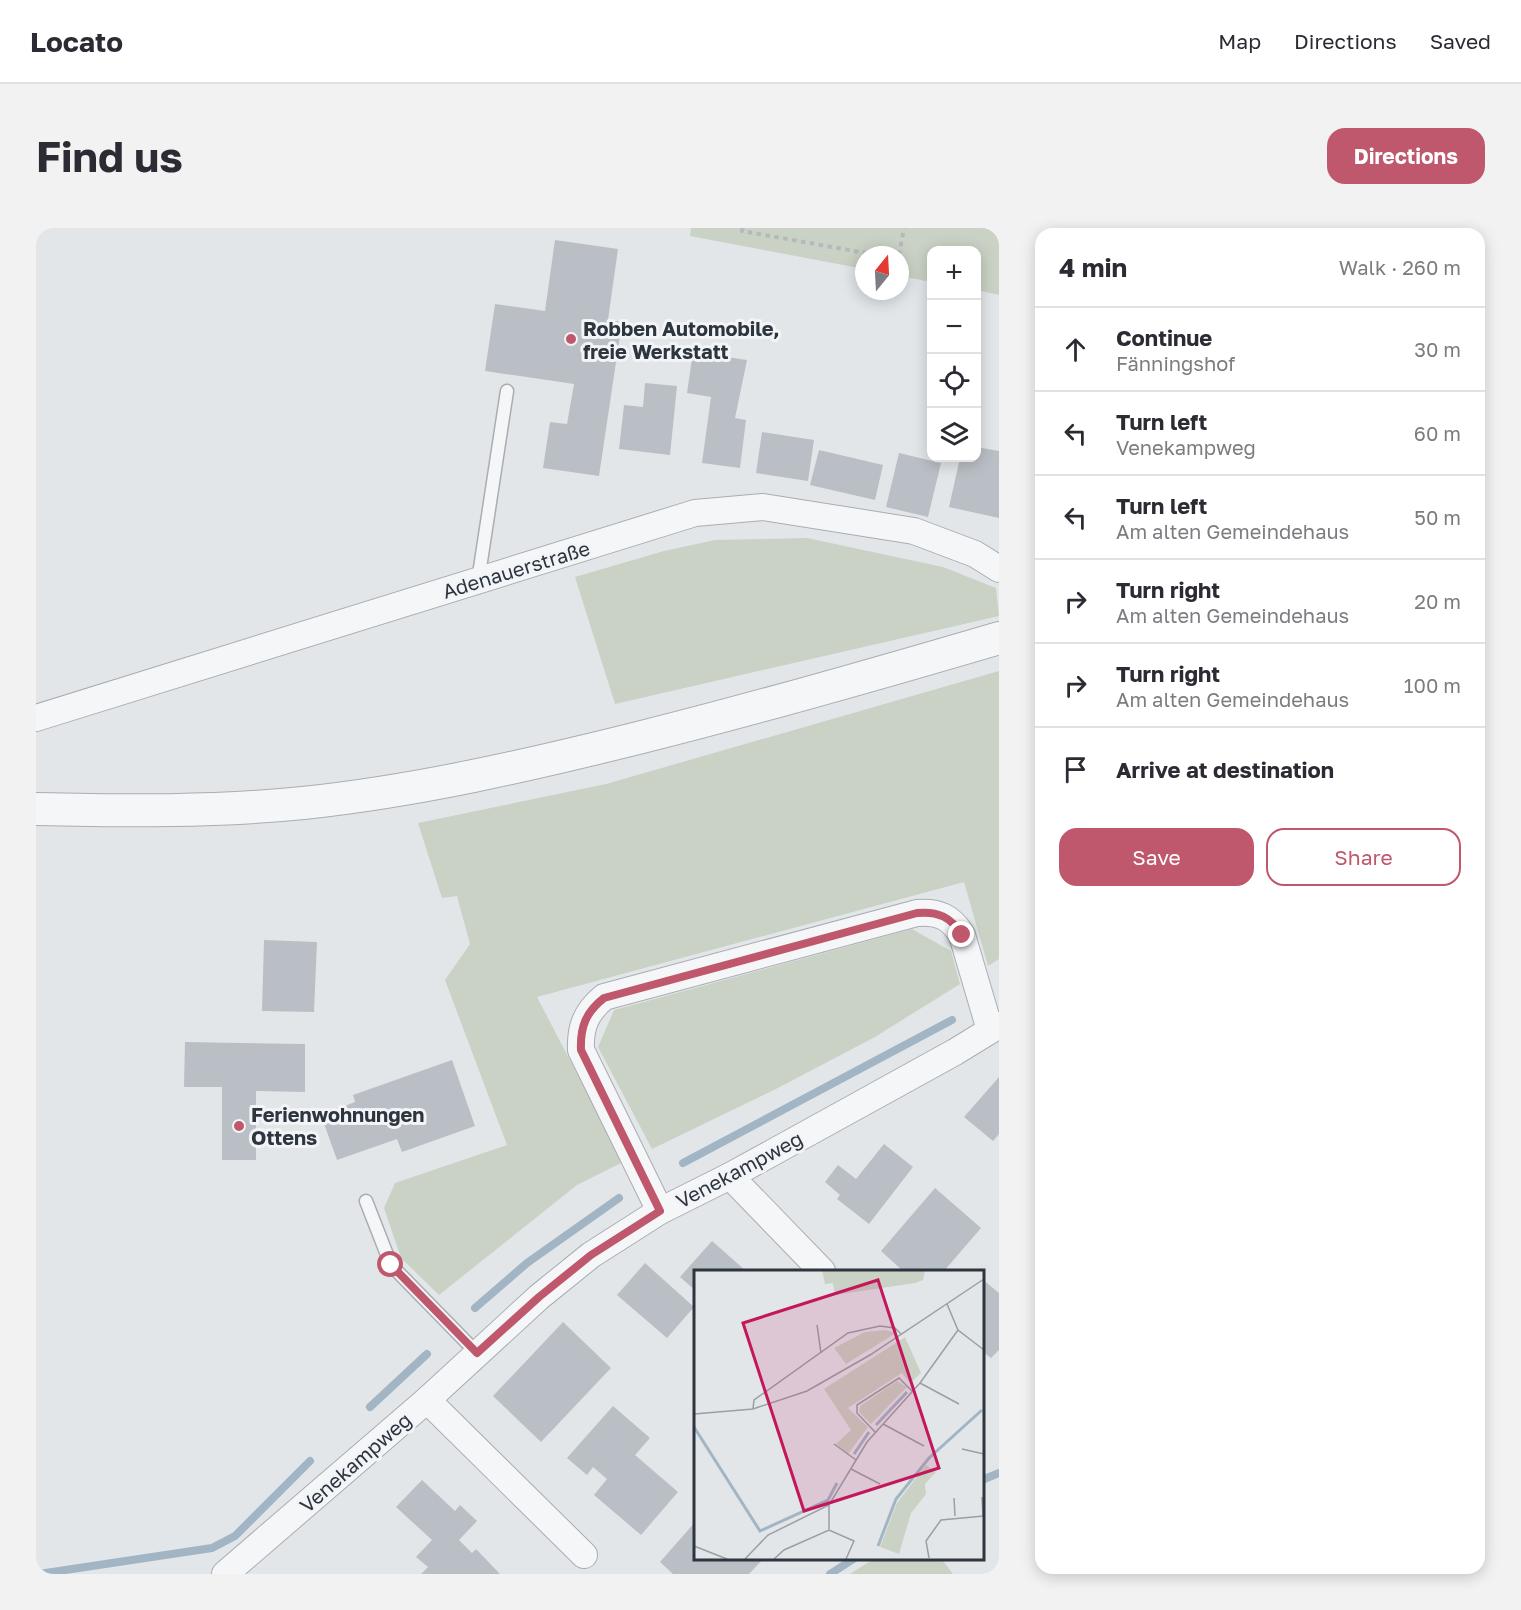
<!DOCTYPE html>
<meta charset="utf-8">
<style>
body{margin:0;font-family:"Golos Text",sans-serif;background:#f2f2f3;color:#2b2b33}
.controls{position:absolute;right:18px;top:18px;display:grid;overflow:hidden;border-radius:12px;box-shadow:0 3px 15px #0003}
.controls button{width:54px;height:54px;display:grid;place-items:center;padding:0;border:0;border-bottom:2px solid #e1e1e2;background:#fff;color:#2b2b33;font:30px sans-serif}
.compass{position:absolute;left:819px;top:18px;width:54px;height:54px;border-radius:50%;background:#fff;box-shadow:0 3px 15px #0003;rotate:18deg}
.stop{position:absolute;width:18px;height:18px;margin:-14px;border:4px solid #bf576d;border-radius:50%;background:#fff}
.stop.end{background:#bf576d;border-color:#fff;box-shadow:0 2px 6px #0008}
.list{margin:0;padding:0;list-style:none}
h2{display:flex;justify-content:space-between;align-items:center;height:78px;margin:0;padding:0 24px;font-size:26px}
h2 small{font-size:20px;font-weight:400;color:#7c7c81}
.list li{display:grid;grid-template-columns:39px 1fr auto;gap:18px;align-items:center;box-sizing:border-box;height:84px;padding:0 24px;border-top:2px solid #e1e1e2}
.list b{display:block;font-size:22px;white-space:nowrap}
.list p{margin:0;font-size:20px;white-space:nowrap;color:#7c7c81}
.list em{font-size:20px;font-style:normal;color:#7c7c81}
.actions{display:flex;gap:12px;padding:18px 24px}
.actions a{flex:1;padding:14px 0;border:2px solid #bf576d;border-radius:18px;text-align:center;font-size:21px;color:#bf576d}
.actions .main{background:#bf576d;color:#fff}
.icon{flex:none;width:33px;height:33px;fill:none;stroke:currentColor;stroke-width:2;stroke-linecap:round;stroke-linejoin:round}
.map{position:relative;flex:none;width:963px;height:1346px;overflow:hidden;border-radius:18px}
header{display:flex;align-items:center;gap:36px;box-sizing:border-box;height:84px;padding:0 30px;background:#fff;border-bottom:2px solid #e1e1e2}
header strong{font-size:28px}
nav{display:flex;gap:33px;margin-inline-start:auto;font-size:21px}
.intro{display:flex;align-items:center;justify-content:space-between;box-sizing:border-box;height:144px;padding:0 36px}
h1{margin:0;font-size:42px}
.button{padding:15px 27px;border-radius:18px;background:#bf576d;color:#fff;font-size:21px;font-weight:700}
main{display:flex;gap:36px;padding:0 36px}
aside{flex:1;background:#fff;border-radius:18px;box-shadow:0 3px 15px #0003}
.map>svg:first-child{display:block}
</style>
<header>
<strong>Locato</strong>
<nav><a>Map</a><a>Directions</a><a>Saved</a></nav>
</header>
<div class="intro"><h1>Find us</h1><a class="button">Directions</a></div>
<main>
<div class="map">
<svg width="963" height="1346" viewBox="0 0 963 1346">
<rect width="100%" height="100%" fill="#e3e6e9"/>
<g fill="#c9d2c5">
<polygon points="655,0 963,0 963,67 941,62 940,22 896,22 895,54 864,48 864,27 828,27 828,41 654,8"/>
<polygon points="771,310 907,339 960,360 963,388 579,476 539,349 628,323 679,312"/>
<polygon points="963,443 963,731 952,738 928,654 501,769 587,934 541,957 403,1067 365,1030 348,980 359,955 471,917 409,752 434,716 421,668 406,670 382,595 570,556"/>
<polygon points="876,701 915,723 924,756 839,809 738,862 616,921 562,819 578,782"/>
<polygon points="839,1330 905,1330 917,1346 814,1346"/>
</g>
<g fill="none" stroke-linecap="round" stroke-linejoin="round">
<g stroke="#a2b5c5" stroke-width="8">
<polyline points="647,935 916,792"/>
<polyline points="439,1080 491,1035 583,970"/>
<polyline points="334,1179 391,1126"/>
<polyline points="946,1252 963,1245"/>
<polyline points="3,1346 176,1320 199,1308 274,1233"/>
<polyline points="794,1346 819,1330"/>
</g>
</g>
<g fill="#babfc5">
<polygon points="519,12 582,21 572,92 586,94 563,248 507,240 514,194 531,196 538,156 449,143 459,76 509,83"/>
<polygon points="657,124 711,132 699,190 710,192 704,240 666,235 675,169 651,165"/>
<polygon points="609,155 641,158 634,227 583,221 588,177 607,179"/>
<polygon points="726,204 778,212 772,253 720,245"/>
<polygon points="940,219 963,223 963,290 913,279 924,230 940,230"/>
<polygon points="783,222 847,237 839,272 774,257"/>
<polygon points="863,225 905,235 892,289 850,279"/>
<polygon points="228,712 281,714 278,784 226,783"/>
<polygon points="149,814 269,816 269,864 220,863 220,932 186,932 186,859 148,859"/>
<polygon points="416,832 439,898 366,924 361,911 301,932 285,887 319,874 317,867"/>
<polygon points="963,849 963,906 957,913 928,889"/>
<polygon points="848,916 877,939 833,996 801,971 804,967 789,954 802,937 820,951"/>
<polygon points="899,960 945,1000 908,1043 867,1043 845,1023"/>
<polygon points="676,1013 710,1043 660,1043 660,1063 644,1049"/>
<polygon points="609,1035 658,1079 631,1110 581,1067"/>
<polygon points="946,1051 963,1065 963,1122 955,1130 946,1123"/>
<polygon points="527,1094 575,1140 505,1214 457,1168"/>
<polygon points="577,1178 614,1210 599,1227 642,1264 605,1307 558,1267 571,1251 557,1239 551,1247 531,1230"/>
<polygon points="386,1252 419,1283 424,1277 441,1293 423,1312 436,1325 440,1321 464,1346 385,1346 392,1339 380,1329 396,1312 360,1279"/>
<polygon points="660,1293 660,1330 728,1330 713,1346 637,1346 624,1334"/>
</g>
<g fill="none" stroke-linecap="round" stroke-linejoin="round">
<g stroke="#a9adb3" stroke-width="15">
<g id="service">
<polyline points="442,353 471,163"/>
<polyline points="330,973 355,1037 441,1125"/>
</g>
</g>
<g stroke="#a9adb3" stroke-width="28">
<g id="minor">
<polyline points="0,490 659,285 727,279 878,303 939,326 963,341"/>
<polyline points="694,948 786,1043"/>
<path d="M624,983L545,822C544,799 550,784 568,769L881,685C902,683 915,689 926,707L954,802"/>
<polyline points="391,1172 548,1327"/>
<polyline points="189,1346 391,1172 503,1069 555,1027 624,983 694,948 919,824 963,797"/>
</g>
</g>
<g stroke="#a9adb3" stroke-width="34">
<path id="tertiary" d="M0,581C89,583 178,584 267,575C381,563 494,537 606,509C726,479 844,445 963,410"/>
</g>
<g stroke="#b5b8bd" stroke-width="4" stroke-dasharray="4.5 4.5" stroke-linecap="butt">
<polyline points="707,0 706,3 841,27"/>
<polyline points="863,27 868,0"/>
</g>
<use href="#service" stroke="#f5f6f8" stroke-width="12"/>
<use href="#minor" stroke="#f5f6f8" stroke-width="26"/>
<use href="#tertiary" stroke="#f5f6f8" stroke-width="32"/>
</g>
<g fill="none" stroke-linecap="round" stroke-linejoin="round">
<path stroke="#bf576d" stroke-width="8" d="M355,1037L441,1125L503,1069L555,1027L624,983L545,822C544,799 550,784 568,770L881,685C902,683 915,689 926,707"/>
</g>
<g fill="#bf576d" stroke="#f2f4f7" stroke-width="2">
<circle cx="535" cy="111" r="6"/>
<circle cx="203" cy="898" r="6"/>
</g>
<g text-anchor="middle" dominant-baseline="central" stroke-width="6" stroke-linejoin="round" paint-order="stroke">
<g font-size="20" font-weight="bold" fill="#2d353f" stroke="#f2f4f7" text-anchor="start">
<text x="547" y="100">Robben Automobile,<tspan x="547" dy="23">freie Werkstatt</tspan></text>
<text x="215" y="886">Ferienwohnungen<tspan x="215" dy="23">Ottens</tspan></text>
</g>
<g font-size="20" fill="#2d353f" stroke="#f2f4f7">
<text transform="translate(480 341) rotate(-17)">Adenauerstraße</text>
<text transform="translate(703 941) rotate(-28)">Venekampweg</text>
<text transform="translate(319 1234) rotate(-41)">Venekampweg</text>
</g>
</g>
<g transform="translate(658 1042)">
<rect width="290" height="290" fill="#e3e6e9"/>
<path d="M128,0H231L229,10L221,13L141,25L139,13L131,14ZM191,60L202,63L152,94L140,78L171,62ZM211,67L227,103L216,113L208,103L154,138L174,157L154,184L142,174L157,160L130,119ZM203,111L213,117L177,154L165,142L166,136ZM232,195L242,202L231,214L232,224L217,243L205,284L186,277L203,233Z" fill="#c9d2c5"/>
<path fill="none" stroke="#a2b5c5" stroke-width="3" d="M182,155L213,122M0,157L66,261L134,230L143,213M160,184L175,162M184,276L202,229L235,188L288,140"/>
<path fill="none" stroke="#9a9fa5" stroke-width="1.5" d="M253,34L264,60L290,80M123,55L127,83M226,113L265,134M59,139L60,130L154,63L186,56L201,58L207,64M0,144L59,139L113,121L176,85L290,9M189,154L230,176M181,162L163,143V135L205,108L219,122M140,174L162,190M268,179L290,184M157,199L186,214M288,227L289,246M260,228L261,246M135,260V235M0,276L33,289M235,288L232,271L247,250L290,246M51,289L74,265L135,235L173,172L226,113L264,60M80,289L90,280L135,260L160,271L152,289"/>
<path fill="#c2185b" fill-opacity="0.15" stroke="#c2185b" stroke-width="3" d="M184,10L245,198L110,241L49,53Z"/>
<rect width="290" height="290" fill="none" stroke="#2d353f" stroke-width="3"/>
</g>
</svg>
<div class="controls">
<button>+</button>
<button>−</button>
<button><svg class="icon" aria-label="locate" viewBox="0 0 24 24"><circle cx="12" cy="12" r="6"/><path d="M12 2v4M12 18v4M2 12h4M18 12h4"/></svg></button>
<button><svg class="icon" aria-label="layers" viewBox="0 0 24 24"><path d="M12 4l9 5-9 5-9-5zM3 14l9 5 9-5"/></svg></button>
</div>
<svg class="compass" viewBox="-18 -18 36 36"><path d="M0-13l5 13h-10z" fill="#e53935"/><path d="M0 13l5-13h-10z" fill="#7c7c81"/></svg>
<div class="stop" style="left:355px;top:1037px"></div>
<div class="stop end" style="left:926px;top:707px"></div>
</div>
<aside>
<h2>4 min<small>Walk · 260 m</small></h2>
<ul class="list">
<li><svg class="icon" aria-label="ahead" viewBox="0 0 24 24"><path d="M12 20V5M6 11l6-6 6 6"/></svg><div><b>Continue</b><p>Fänningshof</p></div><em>30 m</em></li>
<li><svg class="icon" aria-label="left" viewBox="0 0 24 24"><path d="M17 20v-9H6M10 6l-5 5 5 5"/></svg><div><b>Turn left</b><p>Venekampweg</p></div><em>60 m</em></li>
<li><svg class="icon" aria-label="left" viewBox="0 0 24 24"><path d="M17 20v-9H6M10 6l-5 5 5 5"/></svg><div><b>Turn left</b><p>Am alten Gemeindehaus</p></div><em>50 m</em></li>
<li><svg class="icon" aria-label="right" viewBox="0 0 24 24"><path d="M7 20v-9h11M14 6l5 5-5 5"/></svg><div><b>Turn right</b><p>Am alten Gemeindehaus</p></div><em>20 m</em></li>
<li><svg class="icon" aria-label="right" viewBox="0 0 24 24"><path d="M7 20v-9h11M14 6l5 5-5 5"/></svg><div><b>Turn right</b><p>Am alten Gemeindehaus</p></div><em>100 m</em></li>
<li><svg class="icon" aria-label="arrive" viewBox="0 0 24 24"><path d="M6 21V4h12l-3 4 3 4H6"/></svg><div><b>Arrive at destination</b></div></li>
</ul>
<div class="actions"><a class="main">Save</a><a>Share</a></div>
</aside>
</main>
